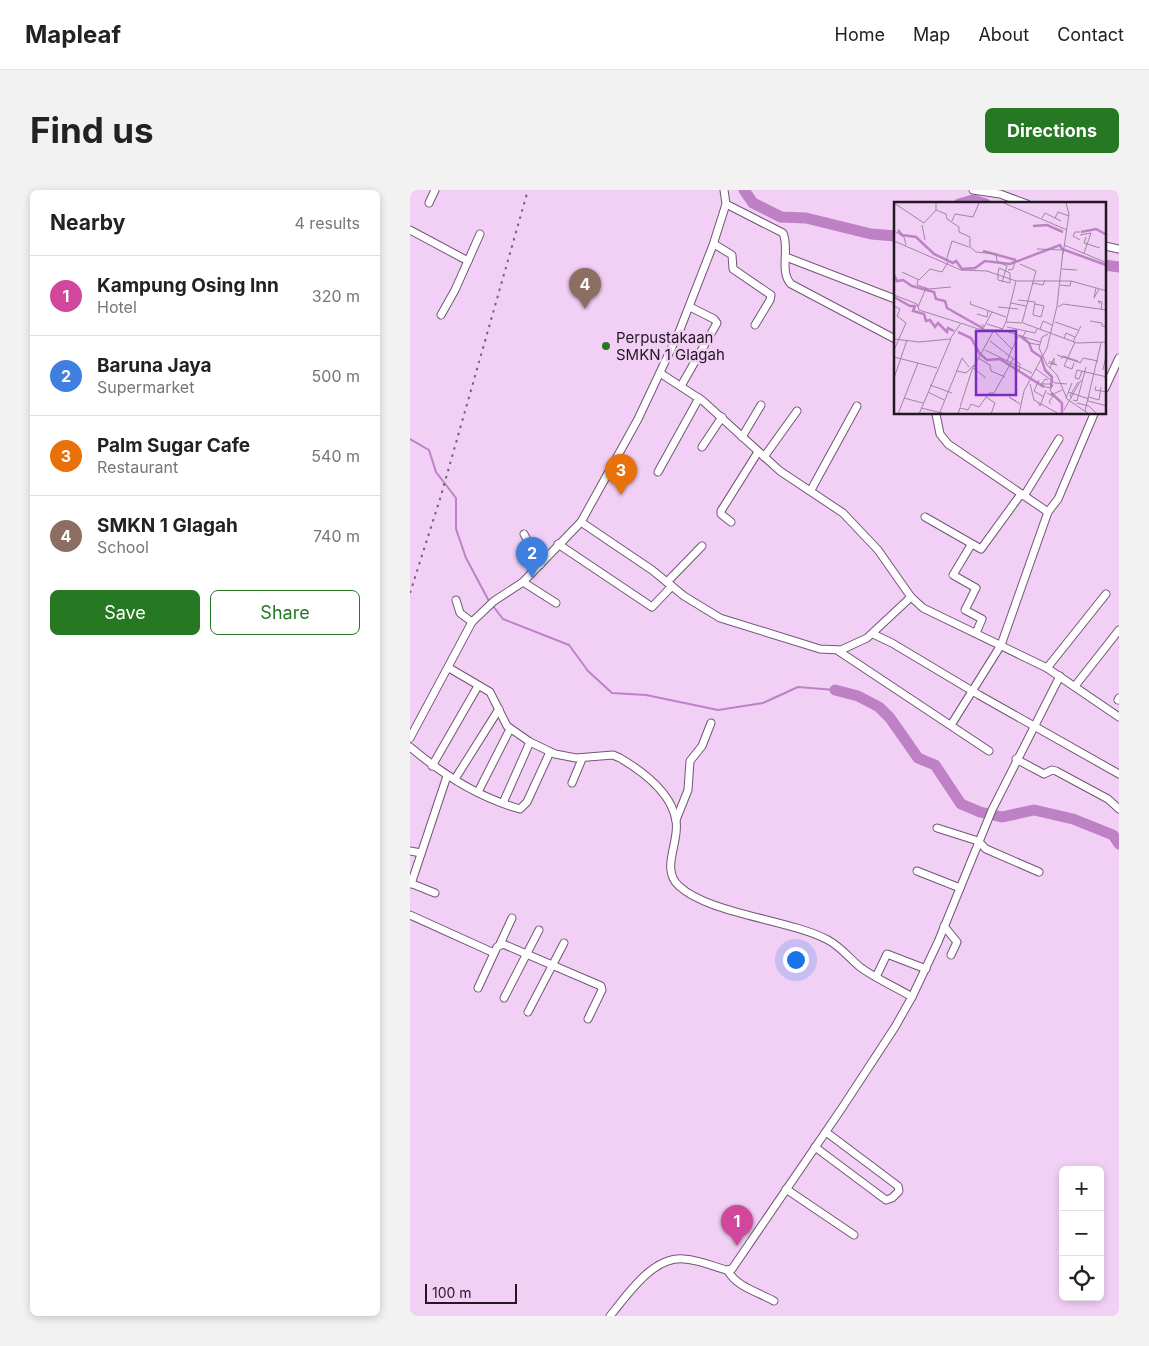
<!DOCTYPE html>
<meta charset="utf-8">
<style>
body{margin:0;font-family:Inter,sans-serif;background:#f2f2f2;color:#222}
.controls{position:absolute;right:15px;bottom:15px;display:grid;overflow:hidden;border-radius:8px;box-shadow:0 2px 8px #0003}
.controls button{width:45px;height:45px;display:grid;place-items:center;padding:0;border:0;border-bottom:1px solid #e0e0e0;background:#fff;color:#222;font:25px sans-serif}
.scale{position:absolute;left:15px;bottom:12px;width:92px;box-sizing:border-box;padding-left:5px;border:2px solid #231724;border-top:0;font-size:14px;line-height:18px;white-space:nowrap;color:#231724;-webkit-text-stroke:4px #f2d0f6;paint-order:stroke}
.you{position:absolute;left:385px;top:769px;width:18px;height:18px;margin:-12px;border:4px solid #fff;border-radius:50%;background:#1a73e8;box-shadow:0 0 0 8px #1a73e833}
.badge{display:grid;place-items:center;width:32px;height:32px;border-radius:50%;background:#267823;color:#fff;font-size:16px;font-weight:700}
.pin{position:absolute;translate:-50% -41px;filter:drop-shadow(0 1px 2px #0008)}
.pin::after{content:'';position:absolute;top:26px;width:18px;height:15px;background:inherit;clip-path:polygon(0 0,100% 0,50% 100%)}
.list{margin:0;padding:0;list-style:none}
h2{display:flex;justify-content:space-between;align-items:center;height:65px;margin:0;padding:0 20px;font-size:21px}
h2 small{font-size:16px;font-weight:400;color:#767676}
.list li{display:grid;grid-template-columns:32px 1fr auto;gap:15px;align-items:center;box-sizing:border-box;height:80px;padding:0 20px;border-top:1px solid #e0e0e0}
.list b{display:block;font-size:19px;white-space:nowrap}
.list p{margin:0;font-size:16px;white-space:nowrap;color:#767676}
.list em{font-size:16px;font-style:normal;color:#767676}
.actions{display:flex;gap:10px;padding:15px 20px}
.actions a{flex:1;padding:11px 0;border:1px solid #267823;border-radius:8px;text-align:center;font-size:18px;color:#267823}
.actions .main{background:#267823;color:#fff}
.icon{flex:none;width:28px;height:28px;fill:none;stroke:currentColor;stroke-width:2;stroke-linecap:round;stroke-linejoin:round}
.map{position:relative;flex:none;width:709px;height:1126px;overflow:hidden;border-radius:8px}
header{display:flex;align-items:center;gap:30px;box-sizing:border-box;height:70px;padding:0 25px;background:#fff;border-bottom:1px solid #e0e0e0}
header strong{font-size:24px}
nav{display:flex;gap:28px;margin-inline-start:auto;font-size:18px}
.intro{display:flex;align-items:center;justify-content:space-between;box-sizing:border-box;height:120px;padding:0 30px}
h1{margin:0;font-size:35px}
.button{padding:12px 22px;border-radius:8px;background:#267823;color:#fff;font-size:18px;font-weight:700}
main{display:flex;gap:30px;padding:0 30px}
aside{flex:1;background:#fff;border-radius:8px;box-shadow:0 2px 8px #0003}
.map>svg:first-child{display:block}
</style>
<header>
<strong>Mapleaf</strong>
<nav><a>Home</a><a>Map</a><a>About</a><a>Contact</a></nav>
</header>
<div class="intro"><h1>Find us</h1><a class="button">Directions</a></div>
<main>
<aside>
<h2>Nearby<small>4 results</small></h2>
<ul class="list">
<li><span class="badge" style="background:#d1479c">1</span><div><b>Kampung Osing Inn</b><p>Hotel</p></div><em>320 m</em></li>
<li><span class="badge" style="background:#3f7fe0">2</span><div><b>Baruna Jaya</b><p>Supermarket</p></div><em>500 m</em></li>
<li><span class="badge" style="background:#e8710a">3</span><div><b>Palm Sugar Cafe</b><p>Restaurant</p></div><em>540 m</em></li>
<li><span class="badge" style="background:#8d6e63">4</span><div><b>SMKN 1 Glagah</b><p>School</p></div><em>740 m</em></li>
</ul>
<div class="actions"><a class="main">Save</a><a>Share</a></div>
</aside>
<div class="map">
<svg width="709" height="1126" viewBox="0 0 709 1126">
<rect width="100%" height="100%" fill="#f2d0f6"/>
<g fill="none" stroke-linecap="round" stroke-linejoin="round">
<g stroke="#be81c6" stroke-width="2">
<polyline points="0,249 19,260 26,282 46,308 46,339 56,368 80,413"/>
<polyline points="83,416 93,429 159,455 178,481 202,503 236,505 308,520 353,513 388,497 425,500"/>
</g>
<g stroke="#be81c6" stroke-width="11">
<polyline points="334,0 343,13 371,27 396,28 461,44 485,46"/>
<polyline points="549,14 563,10 576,14"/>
<polyline points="695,75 709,77"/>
<polyline points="425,500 448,506 469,517 480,528 508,568 525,575 551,614 570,622 592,627 624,620 663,629 703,645 709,654"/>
</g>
<g stroke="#725576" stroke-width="9">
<g id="minor">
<polyline points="563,0 590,4 617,14"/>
<polyline points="19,13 25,0"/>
<path d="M316,14L373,43C380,58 369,82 381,94L485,149"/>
<polyline points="0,40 58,71"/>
<polyline points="304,54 322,65 323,79 361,105 360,110 345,135"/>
<polyline points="695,56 709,59"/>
<polyline points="376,67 485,109"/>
<polyline points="31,125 45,100 70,44"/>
<polyline points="250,183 293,211 370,281 433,323 468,360 501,407 513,418 637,478 709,527"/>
<polyline points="271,196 307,133 304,129 280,117"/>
<polyline points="695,198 709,168"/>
<polyline points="526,224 530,244 538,254 638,322 591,455 541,535"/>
<polyline points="332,247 351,215"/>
<polyline points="292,257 312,227"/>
<polyline points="354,267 387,221"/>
<polyline points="248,282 289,208"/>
<polyline points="401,300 447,216"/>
<polyline points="614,306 649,249"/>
<polyline points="638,322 648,309 684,224"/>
<polyline points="515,327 571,359 611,304"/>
<polyline points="171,332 242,380 274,406 310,428 410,459 431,460 457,448 501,407"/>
<polyline points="321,332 311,324 311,321 348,262"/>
<polyline points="114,344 130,375"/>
<polyline points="148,354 242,417 262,396"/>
<polyline points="561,355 543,385 566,398 555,420 572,429 566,443"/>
<polyline points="113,392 146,413"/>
<polyline points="257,392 292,356"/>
<polyline points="46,410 50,423 62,432"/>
<polyline points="463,444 482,453 569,505 709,584"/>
<polyline points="427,460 579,561"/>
<path d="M39,478L80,502L97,536L120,552L145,564L166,568L203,565L210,568C232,581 262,603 266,631C270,652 250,679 269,696C299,724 378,729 418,750C431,757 439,768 450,777C466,789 486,797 502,807"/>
<polyline points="637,478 696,404"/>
<polyline points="665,496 709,440"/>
<polyline points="708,510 709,508"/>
<polyline points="0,548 62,432 84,411 113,392 171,332 228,229 269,142 303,55 316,14 314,0"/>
<path d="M0,557C32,584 70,608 110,619L117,612L140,562"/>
<polyline points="606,569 634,584 642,580 646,581 698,609 709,619"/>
<polyline points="22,576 68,496"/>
<polyline points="45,589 89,519"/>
<polyline points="162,593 172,569"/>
<polyline points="68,602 100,539"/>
<polyline points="93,613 120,552"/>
<polyline points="266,630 278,600 280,571 292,556 301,533"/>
<polyline points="527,638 568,651 576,659 629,682"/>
<polyline points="0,661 11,663"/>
<polyline points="507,681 550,698"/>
<polyline points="0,693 25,703"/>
<polyline points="1,694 37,586"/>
<polyline points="0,725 84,763"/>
<polyline points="534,736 547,752 541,765"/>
<polyline points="90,754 102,728"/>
<polyline points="466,787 477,764 516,779"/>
<polyline points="68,798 87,757 93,754 191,796 192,800 178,829"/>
<polyline points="94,808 129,740"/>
<polyline points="118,822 154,753"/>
<polyline points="405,957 476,1010 482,1008 489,1001 488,996 416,942"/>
<polyline points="376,999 444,1045"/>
<path d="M318,1081C327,1097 348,1102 364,1111"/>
<path d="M200,1126C218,1104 243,1066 274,1069C289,1070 303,1076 316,1080L322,1079L432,918L485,837L502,807L528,752L582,620L650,486"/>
</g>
</g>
<use href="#minor" stroke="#fff" stroke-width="7"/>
<polyline stroke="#766178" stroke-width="2" stroke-dasharray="2.5 5" stroke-linecap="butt" points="0,403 30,309 118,0"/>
</g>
<circle fill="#267823" stroke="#f2d0f6" stroke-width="2" cx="196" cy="156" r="5"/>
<g text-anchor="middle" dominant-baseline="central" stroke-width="5" stroke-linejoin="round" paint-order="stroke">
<g font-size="15" fill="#231724" stroke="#f2d0f6" text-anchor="start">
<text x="206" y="147">Perpustakaan<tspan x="206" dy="17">SMKN 1 Glagah</tspan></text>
</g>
</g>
<g transform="translate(484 12)">
<rect width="212" height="212" fill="#f2d0f6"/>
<path fill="none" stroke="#be81c6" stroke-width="2.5" d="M139,24L153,23L169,30M4,28L8,33L22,35L40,52L59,61L62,59L68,67L81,66L91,59L116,62L166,43L168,47L212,63M187,30L202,27L213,33M89,49L122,58M0,73L3,79L9,78L18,84L40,90L42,97L51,99L53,106L90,127M0,95L16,104H21L19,109L30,112L32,119L36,118L41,125L44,121L53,130L54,126L60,129M64,130L77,136L86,152L93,158L106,157M126,134L135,141L138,149L147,155L151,168L158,175L157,185M106,157L150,185M157,191L168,201V212"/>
<path fill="none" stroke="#9f86a2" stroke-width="1" d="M0,1L30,21L42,8M42,1V8L52,12L53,17L65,25V30L76,35V45L82,50L102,52L103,59L113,64L108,80M110,1L173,28M148,16L151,11L167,19M161,16L164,10L175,14M58,19L61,12L79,15L85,1M28,23L31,38M0,29L10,35L12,43M186,33L197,31L190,51M192,35L190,41L206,46M186,38L179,34L181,30H186M0,39L67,68L93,69L122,79M170,43L213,61M143,47L169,48M169,52L175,12L172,1M52,59L58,39L75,45M126,62L142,69L128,121M168,67L183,68M114,68L119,67L121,59H126M8,70L25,78L36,67L48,70L54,60M104,71L105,66L116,71V81L104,78V71M24,78L23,83L35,87L57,85M122,79H177L213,89M138,81L149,83L151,78M166,83L176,84L177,79M202,86L200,96L205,87M0,93L23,102L25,108L66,121M124,98L141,100M77,99L76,102L112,115M117,101L132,104M141,102L150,104L147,115L139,113V112L141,100M206,102L204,99L208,100L207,108M0,104L6,107L3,114L12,121L0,148M24,105L32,86M104,105L124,107M164,105L169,102L213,108M83,112L93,115L94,109M196,119L208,121V124L213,125M112,120L122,79M161,120L184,128M129,121L183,141L213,140M88,122L90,125L98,110M93,122L109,127M113,125L132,129M146,127L149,119L158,123M108,128L146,140M100,129L118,147L113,159M154,132L148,135L145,146L153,163L163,173L173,197L195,212M129,134L132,129L141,131L143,127M130,135L135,141L146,143M170,136L172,131L181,135M0,137L25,140L56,137L67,121L84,127L100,128H108L112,120L128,121M96,139L126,162L125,169M179,140L187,124M118,147L125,133M91,148L138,171M163,153L187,161M0,155L43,166M84,156L96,163L97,169L111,175M167,157L169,154L184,159M154,161L163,163L155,159M180,161L178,167L170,164L181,140M186,161L189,156L204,159M79,166L92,176M156,166L160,156V161M142,167L161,181L173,182M209,168L213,149M63,169L72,171L80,163M188,169L185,177L181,176L183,168L213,175M0,176L13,138M145,178L140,189L150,195M136,182L140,198L165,212M146,182H158L156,186L148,184V182L151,177L154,178M36,183L58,191M159,183L156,188L159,192L168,188M202,184L201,188L213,190M34,190L50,198M174,190L195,197M153,191L159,194L155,200L157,202M92,195L101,201L97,212M195,195L205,198L207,185M10,196L29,201M172,196L178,181M178,196L176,194L184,180M179,198L183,199L192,165M122,199L115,195L126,202M194,199L213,204M144,201L146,204L152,188M183,201L195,204L203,212M66,205L78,168L100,128M27,206L52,212M170,208L187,178M191,209L207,141M46,210L68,156L75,165M4,212L24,161M25,212L57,137M64,212L66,206L74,208L77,202L85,205L95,191H100L119,157M125,212L130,189L153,146L163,104L169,49"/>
<path fill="#7b2cbf" fill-opacity="0.15" stroke="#7b2cbf" stroke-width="2.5" d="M82,129H122V193H82Z"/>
<rect width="212" height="212" fill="none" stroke="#231724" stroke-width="2.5"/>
</g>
</svg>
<div class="controls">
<button>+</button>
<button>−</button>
<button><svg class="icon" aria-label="locate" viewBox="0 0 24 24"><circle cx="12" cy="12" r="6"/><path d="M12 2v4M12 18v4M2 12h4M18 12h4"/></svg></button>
</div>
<div class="scale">100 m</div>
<div class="you"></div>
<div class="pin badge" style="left:327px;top:1056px;background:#d1479c">1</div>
<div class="pin badge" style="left:122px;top:388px;background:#3f7fe0">2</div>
<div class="pin badge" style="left:211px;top:305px;background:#e8710a">3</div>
<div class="pin badge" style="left:175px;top:119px;background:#8d6e63">4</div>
</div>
</main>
